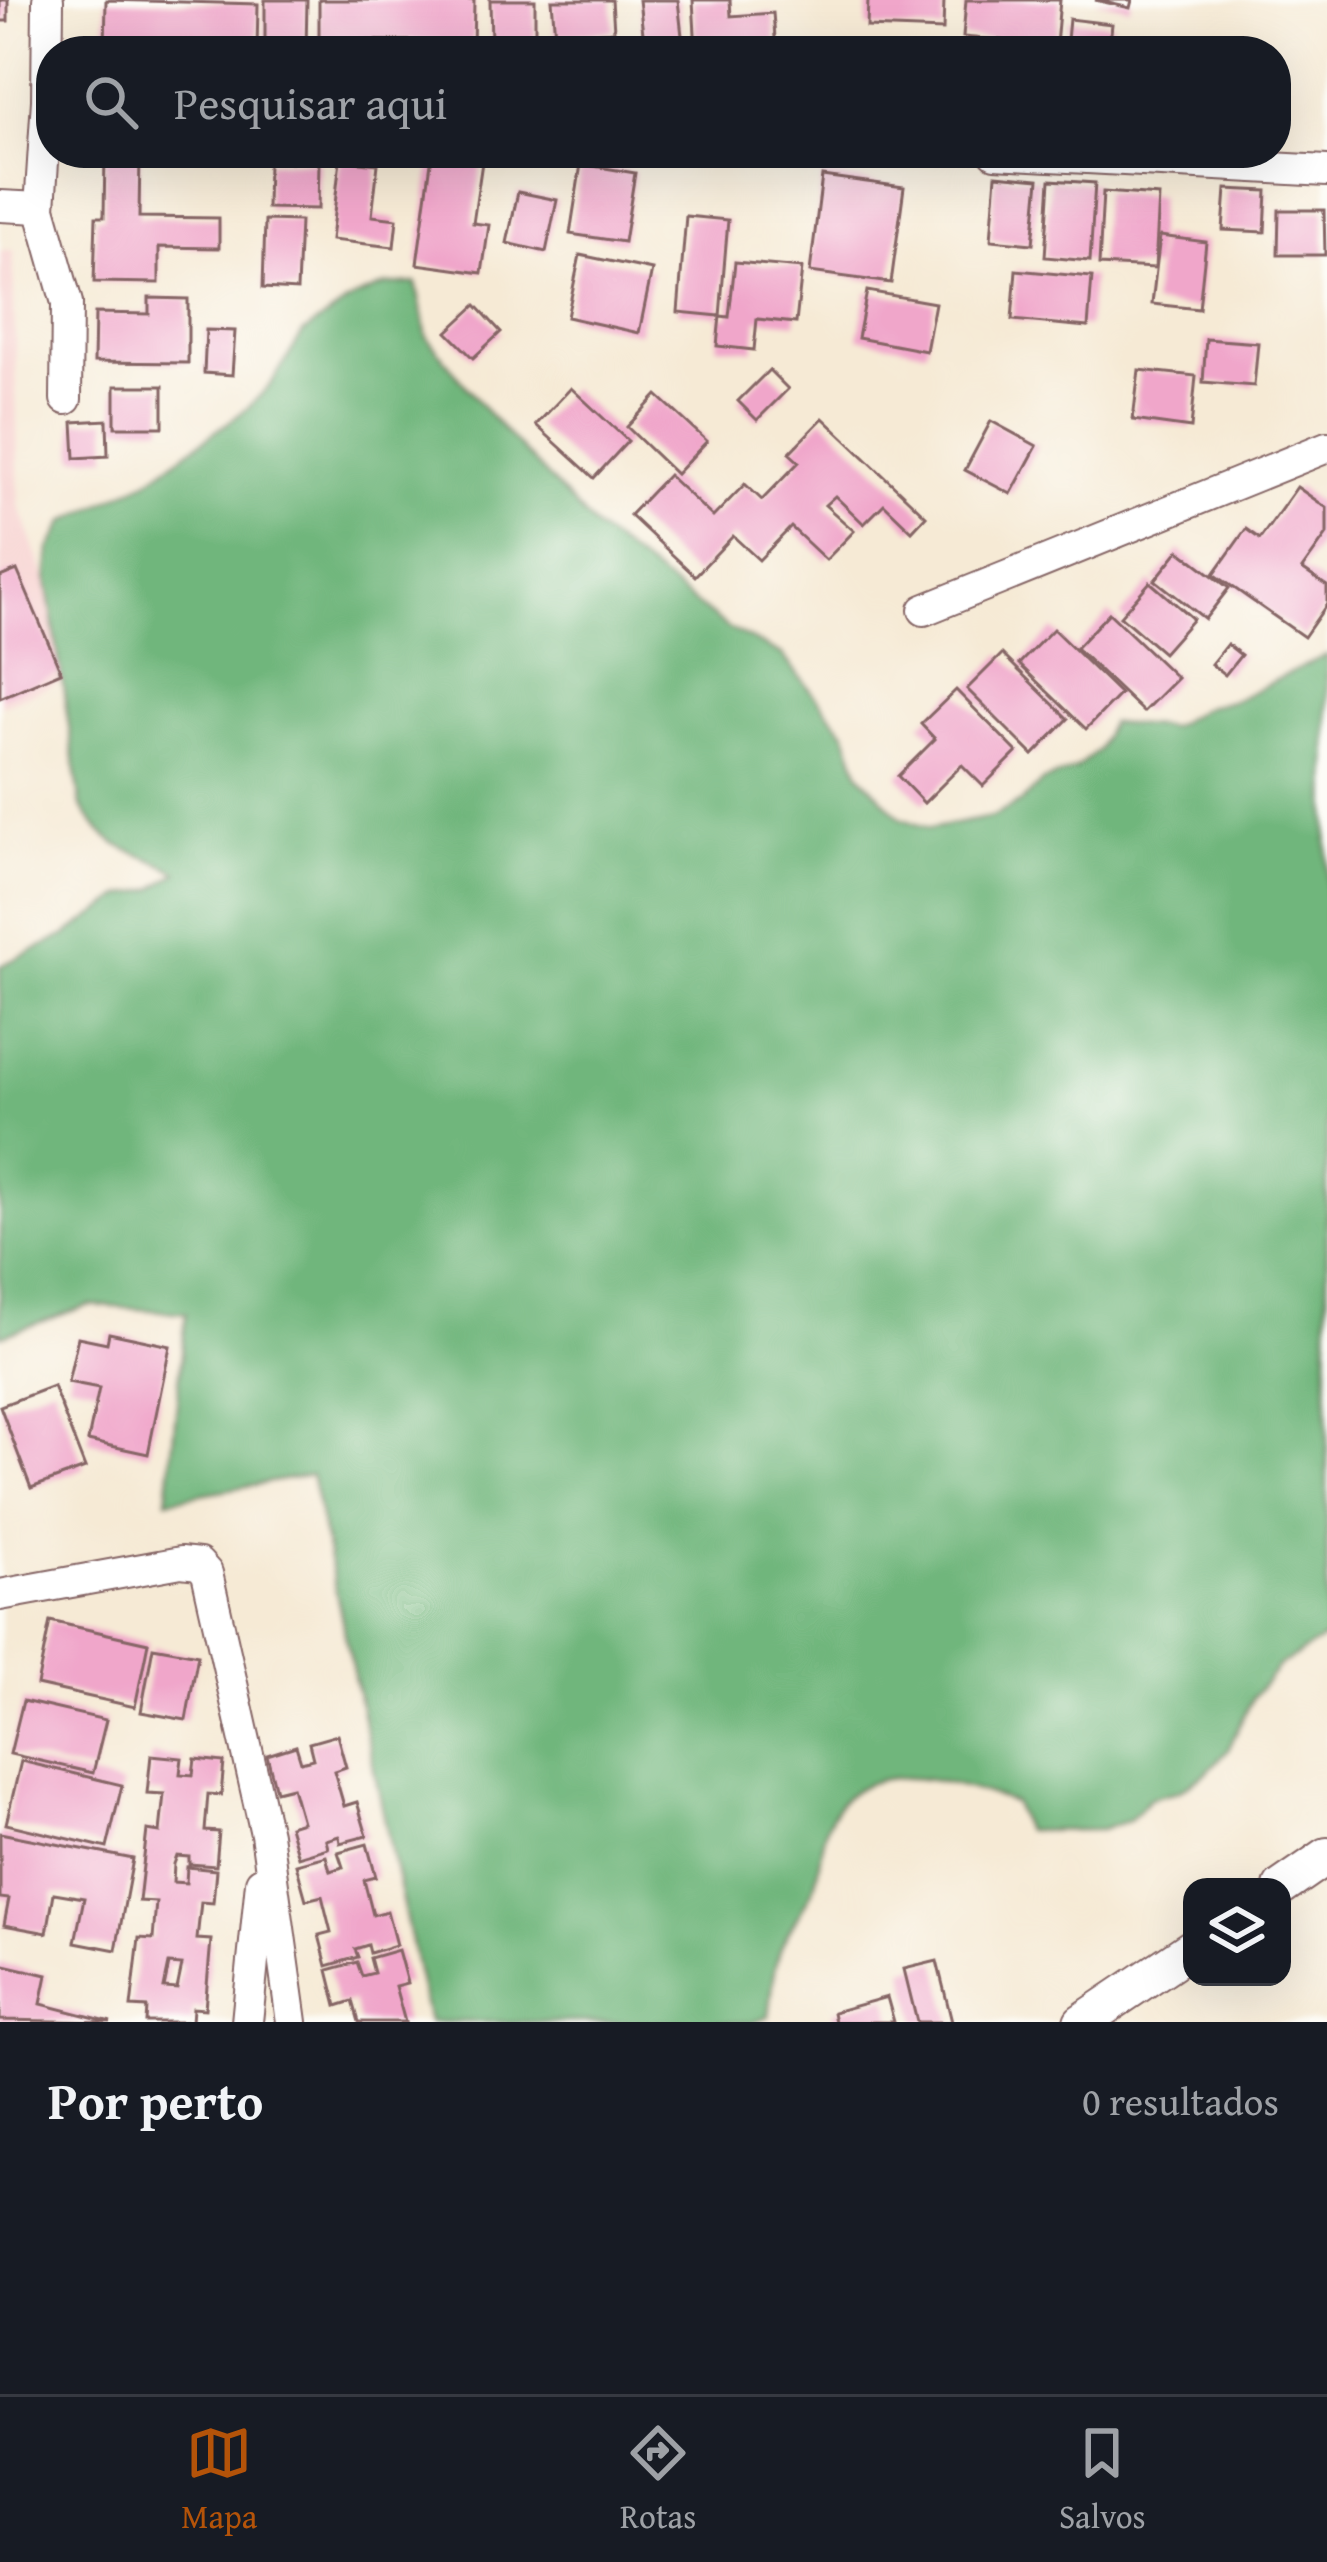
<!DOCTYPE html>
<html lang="pt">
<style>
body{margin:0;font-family:"Gentium Book Plus",serif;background:#242831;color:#f1f3f6}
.controls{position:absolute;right:36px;bottom:36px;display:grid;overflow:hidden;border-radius:24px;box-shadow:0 12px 48px #0002}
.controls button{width:108px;height:108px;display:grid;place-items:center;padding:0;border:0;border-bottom:3px solid #363941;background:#171b24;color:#f1f3f6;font:60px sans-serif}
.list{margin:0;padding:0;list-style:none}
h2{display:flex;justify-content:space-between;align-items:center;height:156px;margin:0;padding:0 48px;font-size:51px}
h2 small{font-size:39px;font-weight:400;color:#9ea1a6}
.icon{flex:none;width:66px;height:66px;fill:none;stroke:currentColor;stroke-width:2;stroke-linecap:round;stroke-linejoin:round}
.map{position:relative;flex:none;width:1327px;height:2022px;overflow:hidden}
.search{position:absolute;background:#171b24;box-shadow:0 12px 48px #0002;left:36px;right:36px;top:36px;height:132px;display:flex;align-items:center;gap:30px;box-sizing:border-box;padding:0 42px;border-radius:48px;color:#9ea1a6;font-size:45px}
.sheet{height:372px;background:#171b24}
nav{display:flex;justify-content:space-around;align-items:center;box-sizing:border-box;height:168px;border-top:3px solid #363941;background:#171b24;font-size:33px;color:#9ea1a6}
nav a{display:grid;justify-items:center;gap:6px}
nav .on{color:#b45309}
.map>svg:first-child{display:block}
</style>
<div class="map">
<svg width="1327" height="2022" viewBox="0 0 1327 2022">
<rect width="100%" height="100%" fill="#fdfcf7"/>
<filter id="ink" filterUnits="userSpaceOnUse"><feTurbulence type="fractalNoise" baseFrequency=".00833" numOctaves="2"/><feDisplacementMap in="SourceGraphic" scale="24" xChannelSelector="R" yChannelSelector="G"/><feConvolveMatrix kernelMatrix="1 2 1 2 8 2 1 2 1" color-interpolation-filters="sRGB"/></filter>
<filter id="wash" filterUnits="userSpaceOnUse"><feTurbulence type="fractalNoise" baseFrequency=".004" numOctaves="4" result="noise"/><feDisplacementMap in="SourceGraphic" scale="48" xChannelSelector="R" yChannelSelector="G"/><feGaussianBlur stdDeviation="2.7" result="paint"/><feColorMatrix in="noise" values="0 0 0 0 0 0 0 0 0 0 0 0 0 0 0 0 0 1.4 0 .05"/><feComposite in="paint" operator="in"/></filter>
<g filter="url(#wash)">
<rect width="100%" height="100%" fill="#f6ead5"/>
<polygon fill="#f7d0cf" points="13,250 19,505 80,674 0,706 0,251"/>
<path fill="#6fb67b" stroke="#5c6a53" stroke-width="3" d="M416,283L427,337L485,410L596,529L728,628L782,655L846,733L860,774L901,818L929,829L992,817L1021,802L1043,781L1074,770L1098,750L1110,723L1170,727L1205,707L1235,700L1327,655V1637L1280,1665L1253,1697L1228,1750L1204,1775L1178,1791L1150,1798L1129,1820L1102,1830L1025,1831L1014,1803C955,1783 859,1749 827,1825C819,1845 821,1868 813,1888C804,1910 786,1930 779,1953C773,1973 772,1996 769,2016L751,2022H428L311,1475L167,1500L186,1313L90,1305L0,1336V966L66,935L123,896L154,889L178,872C131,846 113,857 81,806L47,580L50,549L65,522L147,481L248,408L271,384L303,333L354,298L386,285Z"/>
<g id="blocks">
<g fill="#f0a6ca" fill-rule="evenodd">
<rect x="0" y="0" width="8" height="21"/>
<polygon points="106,0 258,4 257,51 105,51"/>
<polygon points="265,0 307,0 306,51 265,51"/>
<polygon points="319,0 474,0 473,51 443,51 443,41 319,40"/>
<polygon points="490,0 535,0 535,44 491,44"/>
<polygon points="552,0 612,0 614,31 555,36"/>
<polygon points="639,0 678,0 683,45 645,50"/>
<polygon points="693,0 730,0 731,16 773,13 776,50 696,51"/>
<polygon points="868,0 944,0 943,30 867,27"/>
<polygon points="966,0 1060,0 1056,45 963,37"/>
<polygon points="1095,0 1132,0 1130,8"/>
<polygon points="1069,19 1112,24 1109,51 1066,51"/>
<polygon points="105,153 140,153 139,217 219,218 219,248 159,247 159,283 94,282 96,217 104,217"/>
<polygon points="432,155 482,162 473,223 489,225 482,273 417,264"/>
<polygon points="340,160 378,164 372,216 397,219 394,247 331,240"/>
<polygon points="268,162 319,162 318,209 267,208"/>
<polygon points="581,164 635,173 624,242 570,234"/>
<polygon points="996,175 1039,179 1033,244 991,240"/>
<polygon points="822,176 904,187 891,283 810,272"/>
<polygon points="1050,180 1095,183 1090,261 1045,257"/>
<polygon points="1226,189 1267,191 1265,232 1223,230"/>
<polygon points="518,192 557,200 546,252 507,243"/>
<polygon points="1103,192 1159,196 1155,268 1099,265"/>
<polygon points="1279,210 1324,210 1325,255 1278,255"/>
<polygon points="686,216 728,220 720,316 678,312"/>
<polygon points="265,220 300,221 297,290 263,288"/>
<polygon points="1160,236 1206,242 1199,309 1152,304"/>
<polygon points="580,255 652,270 639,333 567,317"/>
<polygon points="735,262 802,268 796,323 757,319 754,350 717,346 720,316 729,317"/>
<polygon points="1016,270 1092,277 1088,327 1012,320"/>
<polygon points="867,291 935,303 926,351 858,338"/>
<polygon points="149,298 188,299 188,363 94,362 95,313 149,314"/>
<polygon points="476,305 501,332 473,358 447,332"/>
<polygon points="206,330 235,331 232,375 204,373"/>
<polygon points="1206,339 1258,343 1254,386 1203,382"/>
<polygon points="769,370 788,389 757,420 738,401"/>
<polygon points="1139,370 1196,376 1191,428 1133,420"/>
<rect x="115" y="386" width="48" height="41"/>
<polygon points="571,388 628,441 594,478 536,425"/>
<polygon points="657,395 707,441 676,474 627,427"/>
<polygon points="823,418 926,516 912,531 884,504 864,524 835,496 825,505 854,531 826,560 791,527 759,560 733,536 695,576 630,515 668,475 713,517 745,484 762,500 799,462 789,453"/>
<polygon points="107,420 108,456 75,458 73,422"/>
<polygon points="991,421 1037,446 1011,494 965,470"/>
<polygon points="1297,487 1327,508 1327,534 1302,569 1327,586 1327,604 1304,637 1214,574 1246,529 1260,539"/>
<polygon points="1179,550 1229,588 1205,619 1155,580"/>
<polygon points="17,570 61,672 0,698 0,577"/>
<polygon points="1150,582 1193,619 1163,653 1120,616"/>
<polygon points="1109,613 1177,678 1143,712 1076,648"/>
<polygon points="1053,629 1120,694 1086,729 1019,664"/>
<polygon points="1227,644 1241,655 1225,675 1211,664"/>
<polygon points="1002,654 1068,719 1033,755 967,689"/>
<polygon points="956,690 1017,752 983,786 962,765 924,803 898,776 935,739 921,724"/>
<polygon points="109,1333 170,1346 148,1454 88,1441 99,1388 68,1382 78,1337 107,1343"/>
<polygon points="53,1386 85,1468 31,1488 0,1406"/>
<polygon points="50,1621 148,1643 135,1707 37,1685"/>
<polygon points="153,1647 198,1655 186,1720 141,1712"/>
<polygon points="23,1701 106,1720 93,1773 10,1754"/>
<polygon points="337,1735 346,1767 334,1771 344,1806 357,1802 367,1836 340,1843 339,1836 326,1840 328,1848 298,1857 289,1826 302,1822 292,1787 276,1791 267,1755 296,1746 301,1762 313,1759 309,1743"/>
<path d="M151,1755L182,1758L180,1774L193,1775L195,1759L224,1762L221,1795L208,1794L205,1831L219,1832L216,1866L189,1864V1857L177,1856L174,1864L173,1882L186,1883L187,1867L216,1870L213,1903L201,1902L197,1939L211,1940L205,2009L193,2008L192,2022H146L147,2008L131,2007L139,1938L153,1939L156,1902L139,1901L147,1830L160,1832L164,1794L147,1793ZM169,1964L182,1965L177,1989L164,1988Z"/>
<polygon points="21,1761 122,1785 107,1848 6,1824"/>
<polygon points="0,1833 133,1859 116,1950 75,1942 84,1898 54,1893 47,1933 4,1925 9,1899 0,1898"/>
<polygon points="367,1844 376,1877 364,1880 373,1915 387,1911 396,1945 370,1953 368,1945 355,1949 358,1957 327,1966 319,1935 331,1932 322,1896 306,1900 296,1864 326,1856 330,1871 343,1867 338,1852"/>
<polygon points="398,1950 407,1983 395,1986 405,2022 359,2022 353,2001 337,2006 328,1970 357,1962 362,1976 374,1973 370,1958"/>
<polygon points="937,1961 952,2022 917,2022 904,1969"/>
<polygon points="0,1964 47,1975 41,2004 111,2022 0,2020"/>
<polygon points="887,1997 894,2022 835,2022 833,2012"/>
</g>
</g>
</g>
<g filter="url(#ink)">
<use href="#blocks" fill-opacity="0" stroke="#866666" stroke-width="3"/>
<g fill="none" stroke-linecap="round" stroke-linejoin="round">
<g stroke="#866666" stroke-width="34">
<g id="minor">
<polyline points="48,0 47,100 40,208 67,303 66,399"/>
<polyline points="995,153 1327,171"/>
<polyline points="0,206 40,208"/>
<polyline points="924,610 1327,447"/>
<polyline points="0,1595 181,1562 199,1564 207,1573 266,1834 292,2022"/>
<polyline points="247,2022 261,1882"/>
</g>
</g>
<g stroke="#866666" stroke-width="40">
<g id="tertiary">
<polyline points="1282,1887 1327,1856"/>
<polyline points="1082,2022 1192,1948"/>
</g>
</g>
<use href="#minor" stroke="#fff" stroke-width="30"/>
<use href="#tertiary" stroke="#fff" stroke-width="36"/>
</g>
</g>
</svg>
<div class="controls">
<button><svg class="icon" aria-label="layers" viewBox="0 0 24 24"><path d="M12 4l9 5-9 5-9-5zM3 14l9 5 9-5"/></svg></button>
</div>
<div class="search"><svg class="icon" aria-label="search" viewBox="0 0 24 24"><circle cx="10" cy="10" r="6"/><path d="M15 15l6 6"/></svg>Pesquisar aqui</div>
</div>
<section class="sheet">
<h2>Por perto<small>0 resultados</small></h2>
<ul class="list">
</ul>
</section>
<nav>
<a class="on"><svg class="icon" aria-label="map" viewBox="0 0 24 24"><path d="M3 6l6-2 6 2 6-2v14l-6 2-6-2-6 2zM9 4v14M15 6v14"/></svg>Mapa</a>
<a><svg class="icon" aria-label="directions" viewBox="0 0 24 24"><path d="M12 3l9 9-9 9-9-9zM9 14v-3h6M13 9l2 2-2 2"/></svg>Rotas</a>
<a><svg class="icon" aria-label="saved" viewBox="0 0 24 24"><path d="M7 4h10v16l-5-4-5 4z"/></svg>Salvos</a>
</nav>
